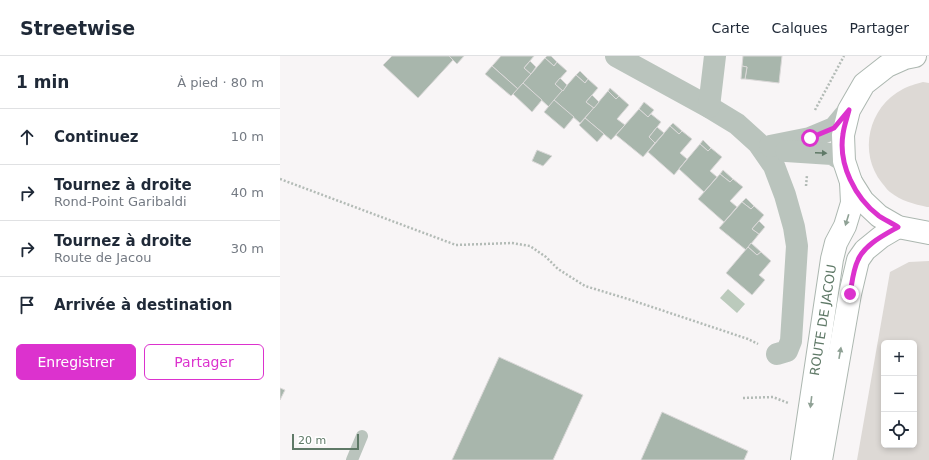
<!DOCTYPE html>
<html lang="fr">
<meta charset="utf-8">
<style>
body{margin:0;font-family:"DejaVu Sans",sans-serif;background:#f2f2f3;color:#1f2937}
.controls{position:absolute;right:12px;bottom:12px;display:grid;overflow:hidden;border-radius:6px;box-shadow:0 2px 6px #0003}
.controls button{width:36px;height:36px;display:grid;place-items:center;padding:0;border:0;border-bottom:1px solid #e0e1e3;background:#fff;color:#1f2937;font:20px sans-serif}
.scale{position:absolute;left:12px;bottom:10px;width:67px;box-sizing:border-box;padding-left:4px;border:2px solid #5f7967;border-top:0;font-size:11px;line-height:14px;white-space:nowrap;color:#5f7967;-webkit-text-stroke:3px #fff;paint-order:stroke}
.stop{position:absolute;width:12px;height:12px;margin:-9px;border:3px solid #dc32ce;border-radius:50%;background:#fff}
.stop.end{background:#dc32ce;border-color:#fff;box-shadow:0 1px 4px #0008}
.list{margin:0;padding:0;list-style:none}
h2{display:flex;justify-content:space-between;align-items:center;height:52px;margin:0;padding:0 16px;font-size:17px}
h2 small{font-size:13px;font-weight:400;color:#747a83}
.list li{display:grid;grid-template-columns:26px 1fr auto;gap:12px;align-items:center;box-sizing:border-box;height:56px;padding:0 16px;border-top:1px solid #e0e1e3}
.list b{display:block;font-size:15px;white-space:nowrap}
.list p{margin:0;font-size:13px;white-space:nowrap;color:#747a83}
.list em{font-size:13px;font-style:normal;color:#747a83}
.actions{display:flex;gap:8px;padding:12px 16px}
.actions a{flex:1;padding:9px 0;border:1px solid #dc32ce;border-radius:6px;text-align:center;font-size:14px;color:#dc32ce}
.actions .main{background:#dc32ce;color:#fff}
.icon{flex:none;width:22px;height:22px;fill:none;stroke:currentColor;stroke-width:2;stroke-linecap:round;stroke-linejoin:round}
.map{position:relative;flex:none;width:649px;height:404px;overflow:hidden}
header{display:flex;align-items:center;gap:24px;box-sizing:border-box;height:56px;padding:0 20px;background:#fff;border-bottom:1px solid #e0e1e3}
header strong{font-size:19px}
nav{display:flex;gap:22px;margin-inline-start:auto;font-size:14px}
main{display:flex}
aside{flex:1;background:#fff}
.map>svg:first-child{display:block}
</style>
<header>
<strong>Streetwise</strong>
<nav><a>Carte</a><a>Calques</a><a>Partager</a></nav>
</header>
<main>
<aside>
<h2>1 min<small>À pied · 80 m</small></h2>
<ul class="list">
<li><svg class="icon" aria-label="ahead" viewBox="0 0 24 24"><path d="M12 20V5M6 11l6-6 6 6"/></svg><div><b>Continuez</b></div><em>10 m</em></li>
<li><svg class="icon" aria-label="right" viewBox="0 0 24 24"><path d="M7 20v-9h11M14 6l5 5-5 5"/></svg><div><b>Tournez à droite</b><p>Rond-Point Garibaldi</p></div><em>40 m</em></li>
<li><svg class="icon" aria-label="right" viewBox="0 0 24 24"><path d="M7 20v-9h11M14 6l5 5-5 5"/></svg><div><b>Tournez à droite</b><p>Route de Jacou</p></div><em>30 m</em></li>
<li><svg class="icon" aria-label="arrive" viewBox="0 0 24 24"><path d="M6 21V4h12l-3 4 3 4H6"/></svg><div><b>Arrivée à destination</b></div></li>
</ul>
<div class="actions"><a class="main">Enregistrer</a><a>Partager</a></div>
</aside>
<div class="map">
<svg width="649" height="404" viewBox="0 0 649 404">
<rect width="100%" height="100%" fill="#f8f5f6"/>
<g fill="#ddd9d5" fill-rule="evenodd">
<path d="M643,26L649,27V151H647C634,148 621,145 610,136C607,134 605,130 602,127C578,97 588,51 623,33C628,30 636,28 643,26Z"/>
<path d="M649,205V404H577L610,216L629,206ZM604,287H634V389H604Z"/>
</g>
<polygon fill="#bbcabc" points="448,233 465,248 457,257 440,242"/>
<g fill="#a8b6ac" stroke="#dad8d8">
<polygon points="112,0 169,0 173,4 138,42 103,9"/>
<polygon points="169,0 184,0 177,8"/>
<polygon points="221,0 254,0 244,12 251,18 238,33 212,10"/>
<polygon points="267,0 271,0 277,6 274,10 265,2"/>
<polygon points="463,0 502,0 499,27 465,23 467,11 462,10"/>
<polygon points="265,2 274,10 277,6 287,15 275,28 283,35 269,51 243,27"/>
<polygon points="250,5 256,11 251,18 244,12"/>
<polygon points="212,10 238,33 231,40 205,18"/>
<polygon points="462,10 467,11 465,23 461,23"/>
<polygon points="300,15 308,23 305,27 296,19"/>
<polygon points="296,19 305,27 308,23 318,32 306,46 314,52 300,67 274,44"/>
<polygon points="280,22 287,29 283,35 275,28"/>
<polygon points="243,27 262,44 252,56 233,38"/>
<polygon points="330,32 339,40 336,43 328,35"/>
<polygon points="328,35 336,43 339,40 349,49 337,63 345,69 331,84 305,62"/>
<polygon points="312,39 319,46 314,52 306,46"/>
<polygon points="274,44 294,61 284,73 264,56"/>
<polygon points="364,46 374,54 368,61 359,53"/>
<polygon points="359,53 368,61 371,58 381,66 369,81 375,87 363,101 336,79"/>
<polygon points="305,62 324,78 317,86 299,69"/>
<polygon points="393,67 402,75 399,78 390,70"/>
<polygon points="390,70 399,78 402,75 412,83 400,97 407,103 394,119 368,96"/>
<polygon points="377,71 384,77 375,87 369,81"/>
<polygon points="423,84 431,92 428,95 420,88"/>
<polygon points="420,88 428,95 431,92 442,101 430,115 437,121 424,136 399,113"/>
<polygon points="257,94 272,100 263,110 252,105"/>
<polygon points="443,114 453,123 450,126 440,118"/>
<polygon points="440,118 450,126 453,123 463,131 450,145 457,151 444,166 418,143"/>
<polygon points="466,142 474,150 471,153 462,146"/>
<polygon points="462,146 471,153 474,150 484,159 472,173 479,178 466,194 439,172"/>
<polygon points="479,165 485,171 479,178 472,173"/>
<polygon points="471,187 481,196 477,199 468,191"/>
<polygon points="468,191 477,199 481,196 491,205 479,219 485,224 472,239 446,217"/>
<polygon points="219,301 303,339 273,404 172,404"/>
<polygon points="0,332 5,334 0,344"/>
<polygon points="382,356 468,395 464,404 361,404"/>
</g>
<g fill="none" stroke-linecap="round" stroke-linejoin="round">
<g stroke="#acb7b0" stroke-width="24">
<g id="primary">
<polyline points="635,0 625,2 607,10 584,28 569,54 563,79 564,105 571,126 583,145 599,160 618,171 649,177"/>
<polyline points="522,404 552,203 556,187 565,170 572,147 571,126"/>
<polyline points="541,404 570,238 578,204 585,194 601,181 618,171"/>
</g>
</g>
<g stroke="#b3bbb6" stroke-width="2.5" stroke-dasharray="2 2" stroke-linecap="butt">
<polyline points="535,54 564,0"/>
<polyline points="0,123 176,189 232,187 250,190 266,201 278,213 305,230 348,243 468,283 478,288"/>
<polyline points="526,130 527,119"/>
<polyline points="463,342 493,341 508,347"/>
</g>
<polyline stroke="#bac4bd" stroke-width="12" points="72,404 82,380"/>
<g stroke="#bac4bd" stroke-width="22">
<polyline points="336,0 429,51 457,68 478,87 494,110 505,139 514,171 517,190 511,285 507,295 497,298"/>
<polyline points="429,51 435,0"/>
<polyline points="490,90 530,82 554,72 569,54"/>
<polyline points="506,95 552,98 564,105"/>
</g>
<use href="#primary" stroke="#fff" stroke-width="22"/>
</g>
<defs><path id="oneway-solid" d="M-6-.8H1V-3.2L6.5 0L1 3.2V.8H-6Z"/></defs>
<use fill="#5f7967" href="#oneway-solid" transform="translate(541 97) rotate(2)"/>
<g fill="#8fa195">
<use href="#oneway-solid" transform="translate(567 164) rotate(107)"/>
<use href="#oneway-solid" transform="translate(560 297) rotate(-80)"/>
<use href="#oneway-solid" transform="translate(531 346) rotate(97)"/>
</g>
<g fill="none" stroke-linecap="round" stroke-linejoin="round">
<path stroke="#dc32ce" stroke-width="5" d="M530,82L554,72L569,54C567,62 564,70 563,78C558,108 575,142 599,160C605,164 612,167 618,171C604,179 584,189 578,204C573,214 572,227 570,238"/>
</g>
<g text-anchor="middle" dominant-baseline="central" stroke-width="4" stroke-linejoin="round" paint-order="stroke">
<g font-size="13" fill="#5f7967" stroke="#fff">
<text transform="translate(543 264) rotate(-81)">ROUTE DE JACOU</text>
</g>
</g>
</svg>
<div class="controls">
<button>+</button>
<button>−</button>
<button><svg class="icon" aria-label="locate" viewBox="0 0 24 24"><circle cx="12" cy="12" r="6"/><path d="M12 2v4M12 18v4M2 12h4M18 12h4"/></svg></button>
</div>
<div class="scale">20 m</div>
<div class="stop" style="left:530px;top:82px"></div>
<div class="stop end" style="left:570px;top:238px"></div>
</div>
</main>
